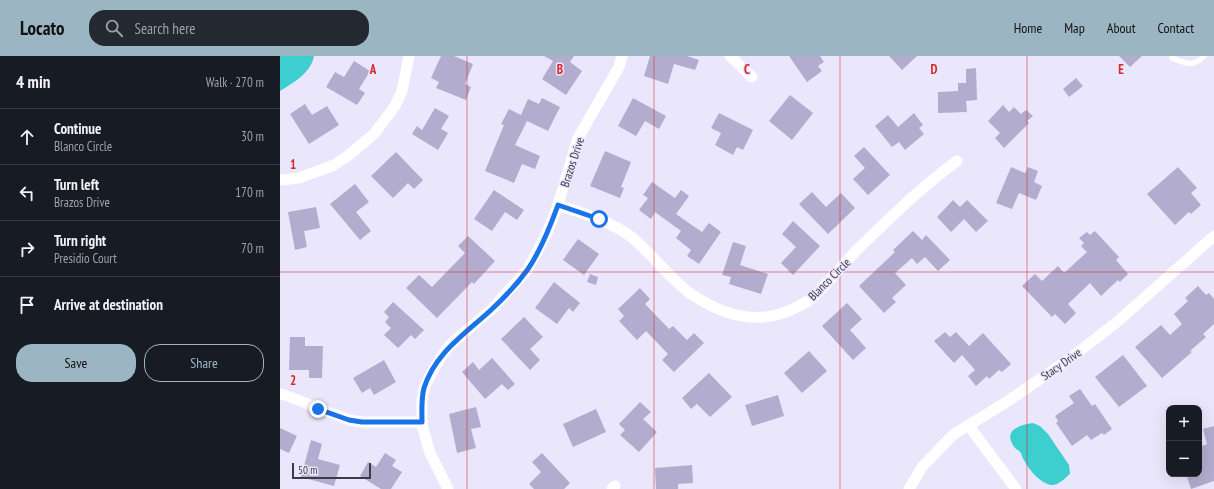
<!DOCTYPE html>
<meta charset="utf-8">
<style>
body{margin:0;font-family:"PT Sans Narrow",sans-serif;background:#242831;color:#f1f3f6}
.controls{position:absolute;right:12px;bottom:12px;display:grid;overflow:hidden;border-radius:8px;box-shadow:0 4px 16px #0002}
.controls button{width:36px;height:36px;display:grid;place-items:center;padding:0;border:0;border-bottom:1px solid #363941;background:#171b24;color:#f1f3f6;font:20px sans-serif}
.scale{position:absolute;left:12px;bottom:10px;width:79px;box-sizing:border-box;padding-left:4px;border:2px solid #3c3a48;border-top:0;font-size:11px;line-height:14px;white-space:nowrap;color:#3c3a48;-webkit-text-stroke:3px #eae7fc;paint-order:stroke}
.stop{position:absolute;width:12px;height:12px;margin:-9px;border:3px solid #1a73e8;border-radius:50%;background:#fff}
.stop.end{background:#1a73e8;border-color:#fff;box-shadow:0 1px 4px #0008}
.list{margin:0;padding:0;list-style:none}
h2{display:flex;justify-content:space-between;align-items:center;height:52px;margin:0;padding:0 16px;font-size:17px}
h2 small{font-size:13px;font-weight:400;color:#9ea1a6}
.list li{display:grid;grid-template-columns:26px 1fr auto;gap:12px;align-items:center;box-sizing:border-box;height:56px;padding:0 16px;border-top:1px solid #363941}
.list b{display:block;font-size:15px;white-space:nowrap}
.list p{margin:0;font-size:13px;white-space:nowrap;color:#9ea1a6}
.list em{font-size:13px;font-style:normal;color:#9ea1a6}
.actions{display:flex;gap:8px;padding:12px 16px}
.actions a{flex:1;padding:9px 0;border:1px solid #9cb5c3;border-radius:16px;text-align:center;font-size:14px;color:#9cb5c3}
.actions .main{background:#9cb5c3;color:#111}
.icon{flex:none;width:22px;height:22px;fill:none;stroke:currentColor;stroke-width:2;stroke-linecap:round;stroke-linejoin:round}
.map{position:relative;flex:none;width:934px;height:433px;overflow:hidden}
header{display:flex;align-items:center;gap:24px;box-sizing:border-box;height:56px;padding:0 20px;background:#9cb5c3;color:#111}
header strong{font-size:19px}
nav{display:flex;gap:22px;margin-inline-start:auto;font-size:14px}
.search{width:280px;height:36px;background:#242831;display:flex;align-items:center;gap:10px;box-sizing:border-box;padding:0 14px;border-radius:16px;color:#9ea1a6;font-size:15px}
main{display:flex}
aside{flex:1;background:#171b24}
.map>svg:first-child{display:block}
</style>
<header>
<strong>Locato</strong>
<div class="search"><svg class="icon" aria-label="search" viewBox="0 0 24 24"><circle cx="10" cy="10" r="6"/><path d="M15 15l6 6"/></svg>Search here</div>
<nav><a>Home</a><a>Map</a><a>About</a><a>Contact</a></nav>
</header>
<main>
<aside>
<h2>4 min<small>Walk · 270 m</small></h2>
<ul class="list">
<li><svg class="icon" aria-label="ahead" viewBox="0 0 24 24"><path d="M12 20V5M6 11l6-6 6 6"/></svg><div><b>Continue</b><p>Blanco Circle</p></div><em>30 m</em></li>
<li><svg class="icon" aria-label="left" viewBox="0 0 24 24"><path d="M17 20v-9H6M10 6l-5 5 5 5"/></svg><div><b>Turn left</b><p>Brazos Drive</p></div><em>170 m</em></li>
<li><svg class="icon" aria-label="right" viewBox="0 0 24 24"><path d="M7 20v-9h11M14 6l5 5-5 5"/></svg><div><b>Turn right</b><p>Presidio Court</p></div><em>70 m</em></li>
<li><svg class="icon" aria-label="arrive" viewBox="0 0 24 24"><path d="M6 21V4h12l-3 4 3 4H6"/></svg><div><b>Arrive at destination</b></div></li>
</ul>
<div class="actions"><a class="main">Save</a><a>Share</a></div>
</aside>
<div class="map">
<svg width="934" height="433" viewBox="0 0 934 433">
<rect width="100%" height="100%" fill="#eae7fc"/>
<g fill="#3dcfd0">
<path d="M0,0H34C31,17 13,27 0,35Z"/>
<path d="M753,367L760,370L768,378L789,409L790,418C785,422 778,430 771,429C760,427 749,414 744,404C742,402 742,398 740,396C739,394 736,393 735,392C722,375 738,369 753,367Z"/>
</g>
<g fill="#b2adce">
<polygon points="161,0 174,0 193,8 185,28 191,31 186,44 156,32 159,26 151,22"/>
<polygon points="264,0 294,0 290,6 302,15 286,39 262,23 273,5"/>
<polygon points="370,0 407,0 419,4 415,14 394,8 388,28 364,20"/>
<polygon points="509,0 540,0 544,6 538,10 542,15 527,26"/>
<polygon points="609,0 637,0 622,14"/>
<polygon points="839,0 862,0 850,11"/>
<polygon points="74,5 90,15 79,33 85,37 77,49 46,31 55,16 64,21"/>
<polygon points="696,12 697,44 686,45 687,56 658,57 658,36 678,35 678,27 686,27 686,13"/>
<polygon points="796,22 803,30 789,41 783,33"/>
<polygon points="510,39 533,57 512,84 489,65"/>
<polygon points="262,42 280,51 268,75 247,65 235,89 260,100 255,113 242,108 234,127 205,115 224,69 221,68 229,53 241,59 248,43 259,48"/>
<polygon points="353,42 386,60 379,73 365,65 356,80 338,70"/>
<polygon points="25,48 32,59 47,50 59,69 29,88 10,58"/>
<polygon points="723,49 729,56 734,51 741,58 746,54 753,60 747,65 749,67 724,92 715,82 720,77 708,65"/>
<polygon points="155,52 169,60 161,73 168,77 158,94 132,78 137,70 142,74"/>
<polygon points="439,57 473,74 463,94 457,91 453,99 435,89 441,77 431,72"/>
<polygon points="634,57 643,69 639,72 644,78 625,94 619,86 612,91 595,70 608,59 618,71"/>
<polygon points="584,91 610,119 588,139 573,123 585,112 574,100"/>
<polygon points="325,95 351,106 341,131 344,132 340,142 310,130"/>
<polygon points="116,96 143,124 134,133 128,127 113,142 91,120"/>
<polygon points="731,111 745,117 748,111 758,115 754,126 762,130 756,144 739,137 732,153 716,147"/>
<polygon points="898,111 917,132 911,137 921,149 911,158 909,156 895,169 867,138"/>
<polygon points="372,126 395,142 401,134 409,140 396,158 422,176 429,167 441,176 419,208 407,200 411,194 396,182 401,175 375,156 371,163 359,154 368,142 363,139"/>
<polygon points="75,128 89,146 76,156 91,175 80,184 50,148"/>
<polygon points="214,134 244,154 237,164 225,156 212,175 194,163"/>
<polygon points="532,136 546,151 561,137 575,152 548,178 519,148"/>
<polygon points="673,144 680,151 687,144 708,165 696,176 684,163 671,176 657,161"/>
<polygon points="36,151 40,172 24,175 27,191 15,194 8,156"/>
<polygon points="513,165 540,190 513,219 501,207 516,191 502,178"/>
<polygon points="633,175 642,184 646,179 670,204 658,215 645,201 637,208 632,202 615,217 626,229 612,242 616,246 604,257 579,230 615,196 613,194"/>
<polygon points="815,175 839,201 836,204 848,218 840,226 838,224 821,240 810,227 788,248 796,257 785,268 775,258 772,261 742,230 755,218 762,225 778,210 784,217 807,196 801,190 804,187 799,182 807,176 810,179"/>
<polygon points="188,180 215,205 194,228 192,226 157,262 126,232 139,219 152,231 185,197 178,190"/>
<polygon points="298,183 319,198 304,219 283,204"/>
<polygon points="453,186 466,190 460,209 488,218 481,238 449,228 451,221 442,219"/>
<polygon points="310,218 318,221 316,229 307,226"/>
<polygon points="274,226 300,247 293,256 289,252 277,268 255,252"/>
<polygon points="918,230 926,239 929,237 934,243 934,268 923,278 926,281 910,295 912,296 882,322 855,291 881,269 890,279 902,268 894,258 908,245 905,242"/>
<polygon points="360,232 370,243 365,248 389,273 393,270 407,284 414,277 424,287 394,316 382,304 388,298 366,275 357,284 339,265 344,260 338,253"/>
<polygon points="113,246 144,274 135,283 131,279 118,292 104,279 111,272 105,266 109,261 104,256"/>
<polygon points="567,247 582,263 570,274 586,292 573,304 542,270"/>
<polygon points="244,261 263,281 250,293 260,304 250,314 221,283"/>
<polygon points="665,276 670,281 676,276 689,290 703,277 731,308 722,316 719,314 709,323 707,320 696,330 688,320 695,314 682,299 674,307 654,285"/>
<polygon points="10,281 25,281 25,290 43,290 42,322 29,322 29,314 9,314"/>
<polygon points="529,295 547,315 522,337 504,317"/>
<polygon points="843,299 867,330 839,351 815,321"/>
<polygon points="212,302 235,328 228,334 222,328 205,343 182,316 193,306 199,314"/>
<polygon points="104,304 116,326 94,339 90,332 82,337 73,322"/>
<polygon points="429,317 452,341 430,361 417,348 411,353 402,342"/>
<polygon points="800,333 812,350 815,348 832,373 824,379 822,377 811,384 807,379 792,390 776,367 778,365 775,360 794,347 789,340"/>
<polygon points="498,339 504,360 472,370 465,349"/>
<polygon points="360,346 371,356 363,363 377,376 359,396 340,379 345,374 339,368"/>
<polygon points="196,351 201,371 191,373 196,392 177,397 169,358"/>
<polygon points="316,353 326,376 293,391 283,368"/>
<polygon points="934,370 934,425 911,433 906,418 919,418 919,391 927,388 923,373"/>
<polygon points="0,372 17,380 9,397 0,393"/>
<polygon points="31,384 42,388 38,403 60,409 54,430 21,421"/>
<polygon points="105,397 116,404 112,410 122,416 111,433 101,433 80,420 88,406 96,411"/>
<polygon points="262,397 290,427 284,433 254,433 249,428 261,416 252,406"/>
<polygon points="412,409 413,427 398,428 398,433 376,433 375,412"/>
</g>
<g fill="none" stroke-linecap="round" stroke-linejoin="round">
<path stroke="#fff" stroke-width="5.5" d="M892,2C905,7 913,12 924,0"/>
<g stroke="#fff" stroke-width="11">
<polyline points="450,0 472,21"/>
<polyline points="0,124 19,122 54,109 69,99 94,78 115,50 122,35 129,0"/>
<path d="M278,149C301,157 330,165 350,180C373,198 390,224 414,240C448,262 483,270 519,250C524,247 529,245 532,242C549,227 562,209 578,193C610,162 641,131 677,105"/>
<polyline points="0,338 5,339 69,364 82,366 142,366"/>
<polyline points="688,369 736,433"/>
<polyline points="168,433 150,397 142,369 142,344 144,332 152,316 161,301 170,289 212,253 248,213 267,177 278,149 298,82 339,11 342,0"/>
<polyline points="332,433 335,430"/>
<polyline points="629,433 642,411 674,378 725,347 788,304 837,266 934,180"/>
</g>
</g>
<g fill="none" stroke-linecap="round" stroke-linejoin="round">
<path stroke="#1a73e8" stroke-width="5" d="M38,353L69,364L82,366H142C142,355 141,343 144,332C155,297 185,278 211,254C224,242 238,227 248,213C261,194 270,171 278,149L319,163"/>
</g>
<path fill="none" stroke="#d62828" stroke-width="1" stroke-opacity="0.55" d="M187,0V433M374,0V433M560,0V433M747,0V433M0,216H934"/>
<g text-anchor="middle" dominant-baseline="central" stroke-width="3" stroke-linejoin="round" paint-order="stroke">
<g font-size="12" fill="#3c3a48" stroke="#eae7fc">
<text transform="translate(292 106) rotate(-72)">Brazos Drive</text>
<text transform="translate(549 223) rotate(-45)">Blanco Circle</text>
<text transform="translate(781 308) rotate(-35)">Stacy Drive</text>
</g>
</g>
<g font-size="13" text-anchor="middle" font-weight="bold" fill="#d62828" stroke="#eae7fc" stroke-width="3" stroke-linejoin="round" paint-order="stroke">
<text x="93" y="18">A</text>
<text x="280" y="18">B</text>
<text x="467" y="18">C</text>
<text x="654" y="18">D</text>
<text x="841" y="18">E</text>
<text x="13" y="113">1</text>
<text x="13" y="329">2</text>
</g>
</svg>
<div class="controls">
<button>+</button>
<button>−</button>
</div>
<div class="scale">50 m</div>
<div class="stop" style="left:319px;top:163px"></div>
<div class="stop end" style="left:38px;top:353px"></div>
</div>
</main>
